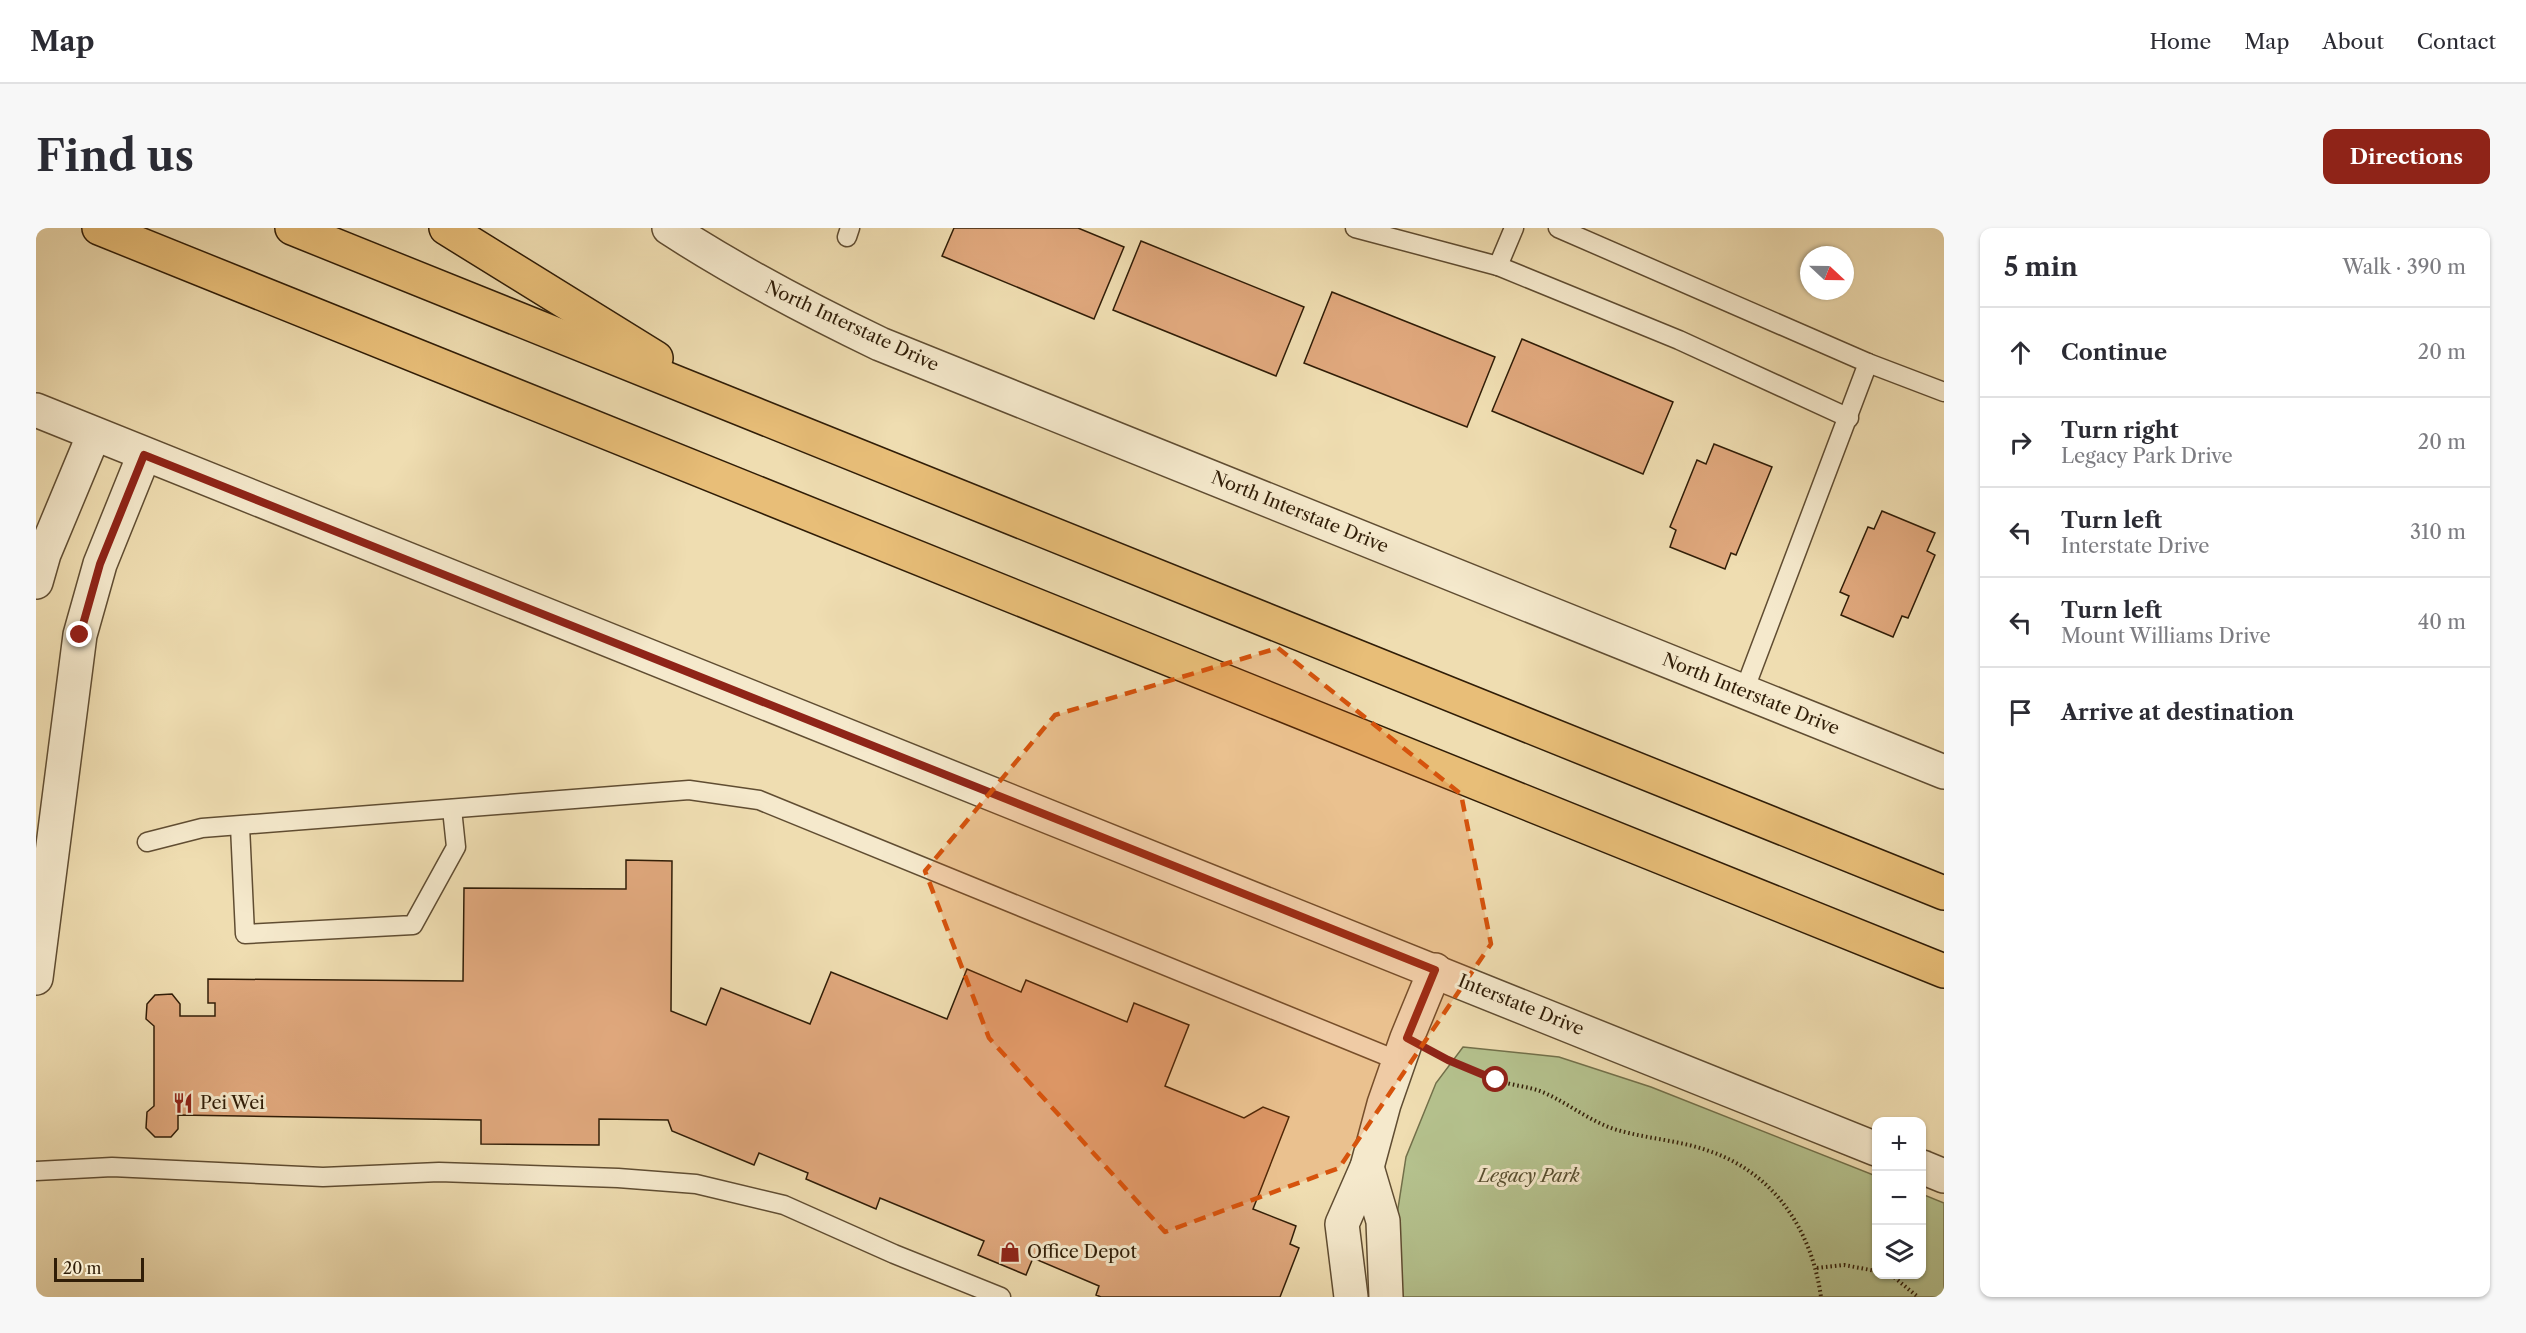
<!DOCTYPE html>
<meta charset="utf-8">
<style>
body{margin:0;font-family:"Libre Caslon Text",serif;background:#f7f7f7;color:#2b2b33}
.controls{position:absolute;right:18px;bottom:18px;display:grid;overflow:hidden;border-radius:12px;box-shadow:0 2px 4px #0004}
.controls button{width:54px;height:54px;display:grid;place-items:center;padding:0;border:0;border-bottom:2px solid #e1e1e2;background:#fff;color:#2b2b33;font:30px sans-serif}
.compass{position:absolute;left:1764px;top:18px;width:54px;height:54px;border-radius:50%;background:#fff;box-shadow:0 2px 4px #0004;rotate:112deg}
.scale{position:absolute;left:18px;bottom:15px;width:90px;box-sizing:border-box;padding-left:6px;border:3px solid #301d07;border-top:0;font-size:16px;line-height:21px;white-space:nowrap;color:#301d07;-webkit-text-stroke:4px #f5e9cc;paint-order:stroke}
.stop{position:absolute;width:18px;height:18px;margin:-14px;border:4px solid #8f2418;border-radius:50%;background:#fff}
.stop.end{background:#8f2418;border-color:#fff;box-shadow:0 2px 6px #0008}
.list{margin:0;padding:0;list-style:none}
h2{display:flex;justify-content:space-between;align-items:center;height:78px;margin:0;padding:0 24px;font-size:26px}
h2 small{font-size:20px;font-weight:400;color:#7c7c81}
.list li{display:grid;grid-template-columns:39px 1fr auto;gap:18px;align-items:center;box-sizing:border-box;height:90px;padding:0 24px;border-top:2px solid #e1e1e2}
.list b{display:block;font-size:22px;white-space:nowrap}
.list p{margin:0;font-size:20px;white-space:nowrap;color:#7c7c81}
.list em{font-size:20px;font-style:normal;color:#7c7c81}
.icon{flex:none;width:33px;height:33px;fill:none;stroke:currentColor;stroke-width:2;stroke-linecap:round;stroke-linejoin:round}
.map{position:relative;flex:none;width:1908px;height:1069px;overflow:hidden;border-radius:12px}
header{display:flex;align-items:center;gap:36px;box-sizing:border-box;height:84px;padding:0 30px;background:#fff;border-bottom:2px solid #e1e1e2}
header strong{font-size:28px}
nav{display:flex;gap:33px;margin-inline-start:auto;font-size:21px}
.intro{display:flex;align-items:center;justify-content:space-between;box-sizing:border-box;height:144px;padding:0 36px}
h1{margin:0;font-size:42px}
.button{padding:15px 27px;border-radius:12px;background:#8f2418;color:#fff;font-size:21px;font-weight:700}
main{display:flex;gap:36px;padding:0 36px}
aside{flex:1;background:#fff;border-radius:12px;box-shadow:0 2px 4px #0004}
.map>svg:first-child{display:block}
</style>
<header>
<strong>Map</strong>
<nav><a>Home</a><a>Map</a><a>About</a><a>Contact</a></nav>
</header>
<div class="intro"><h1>Find us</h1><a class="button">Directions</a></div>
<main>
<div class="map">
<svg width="1908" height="1069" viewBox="0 0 1908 1069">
<rect width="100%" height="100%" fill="#efddb1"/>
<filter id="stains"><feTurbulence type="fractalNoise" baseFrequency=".00333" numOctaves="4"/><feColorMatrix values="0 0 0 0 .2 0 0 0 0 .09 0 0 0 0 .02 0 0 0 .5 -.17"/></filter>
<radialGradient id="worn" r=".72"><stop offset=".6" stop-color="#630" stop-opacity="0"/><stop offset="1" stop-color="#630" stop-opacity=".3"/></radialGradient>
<polygon fill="#b5c28e" stroke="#72704a" stroke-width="1.5" points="1427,819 1523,829 1615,859 1840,948 1840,1046 1886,1046 1886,966 1908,975 1908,1069 1367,1069 1361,987 1370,929 1400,855"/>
<g fill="#e0a87d" stroke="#301d07" stroke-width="1.5">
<polygon points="918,0 1042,0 1088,19 1058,91 906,28"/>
<polygon points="1105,13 1268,79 1240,148 1077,82"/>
<polygon points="1296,64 1459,129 1431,199 1268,135"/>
<polygon points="1486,111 1637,174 1607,246 1456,183"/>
<polygon points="1678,216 1736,239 1700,327 1695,325 1689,341 1634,319 1640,302 1634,299 1661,232 1670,236"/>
<polygon points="1846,283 1899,305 1891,323 1899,327 1872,390 1866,388 1857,409 1805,387 1813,368 1804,364 1832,299 1838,301"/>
<polygon points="590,632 636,633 635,783 670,797 685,760 774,796 795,744 911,791 931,741 985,764 990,752 1091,794 1098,775 1153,797 1129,858 1208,890 1227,879 1253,889 1217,981 1260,998 1254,1016 1263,1020 1244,1069 1065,1069 1060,1067 1063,1058 997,1030 990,1047 942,1027 948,1013 844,970 840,981 770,951 772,945 723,925 718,937 636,903 632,892 563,891 563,917 445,916 445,892 142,887 142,901 135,909 119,909 110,900 111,884 118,878 118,798 110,791 111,776 119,767 136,766 144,776 144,788 179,788 179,775 172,775 172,751 427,753 428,660 590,661"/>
</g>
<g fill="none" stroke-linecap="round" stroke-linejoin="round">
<g stroke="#604d32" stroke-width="21">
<g id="service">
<polyline points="1319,0 1462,38 1643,112 1813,190"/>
<polyline points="1522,0 1832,135 1708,463"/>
<polyline points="811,9 814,0"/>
<polyline points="1462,38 1478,0"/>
<polyline points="1832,135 1908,164"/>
<polyline points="204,598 209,706 377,697 420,619 416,581"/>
<polyline points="111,614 166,600 653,562 723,572 1363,833"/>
<polyline points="0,943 76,939 287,949 403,944 582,950 660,956 748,977 858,1026 965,1069"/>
</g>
</g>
<g stroke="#604d32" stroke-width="36">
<g id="minor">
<polyline points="1331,939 1347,993 1350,1069"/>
<polyline points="1315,1069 1306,996 1331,939 1348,876 1371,810 1399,742"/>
</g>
</g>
<g stroke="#604d32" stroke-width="36">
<g id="tertiary">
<path d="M633,0C701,44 771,81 844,116L1908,544"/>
<polyline points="0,182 1840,921"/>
<polyline points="0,354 8,326 58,206"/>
<polyline points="0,750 44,407 64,336 108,227"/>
<polyline points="1886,939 1908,948"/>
</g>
</g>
<g stroke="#301d07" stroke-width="36">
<g id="motorway">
<polyline points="63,0 1908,743"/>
<polyline points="256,0 1908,665"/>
<polyline points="410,0 620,130"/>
</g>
</g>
<g stroke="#301d07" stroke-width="4" stroke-dasharray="1.5 3" stroke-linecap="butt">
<path d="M1398,824C1418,835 1439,845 1461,852C1474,857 1488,858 1501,862C1525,870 1551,892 1578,901C1610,911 1644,912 1676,924C1740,947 1776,1004 1785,1069"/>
<polyline points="1781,1040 1808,1037 1840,1043"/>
<polyline points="1850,1046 1859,1050 1882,1069"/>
</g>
<use href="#service" stroke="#f5e9cc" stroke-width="18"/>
<use href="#minor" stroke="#f5e9cc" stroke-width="33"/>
<use href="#tertiary" stroke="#f5e9cc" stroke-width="33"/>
<use href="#motorway" stroke="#e8be78" stroke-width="33"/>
</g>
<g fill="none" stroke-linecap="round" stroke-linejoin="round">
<polyline stroke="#8f2418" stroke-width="8" points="44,407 64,336 108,227 1399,742 1371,810 1412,832 1460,852"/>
</g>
<path fill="#d6530c" fill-opacity="0.2" stroke="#d6530c" stroke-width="4.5" stroke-dasharray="12 8" stroke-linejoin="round" d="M1242,420L1425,566L1455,716L1303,940L1129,1004L953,810L889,643L1019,487Z"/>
<defs>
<g id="restaurant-bare" transform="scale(1.62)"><path d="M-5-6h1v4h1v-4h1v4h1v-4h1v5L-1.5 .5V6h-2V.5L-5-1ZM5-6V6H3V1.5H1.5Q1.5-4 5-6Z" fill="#8f2418" stroke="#f5e9cc" stroke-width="2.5" paint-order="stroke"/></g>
<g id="shop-bare" transform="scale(1.62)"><path d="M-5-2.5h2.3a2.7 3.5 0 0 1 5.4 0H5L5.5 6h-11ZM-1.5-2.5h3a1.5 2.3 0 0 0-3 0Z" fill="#8f2418" stroke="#f5e9cc" stroke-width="2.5" paint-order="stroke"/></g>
</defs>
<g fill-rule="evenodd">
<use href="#restaurant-bare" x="147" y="875"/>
<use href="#shop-bare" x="974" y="1024"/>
</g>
<g text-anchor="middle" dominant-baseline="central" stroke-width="6" stroke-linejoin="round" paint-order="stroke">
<g font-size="18" fill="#301d07" stroke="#f5e9cc">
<text transform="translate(816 98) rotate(25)">North Interstate Drive</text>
<text transform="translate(1264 284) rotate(22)">North Interstate Drive</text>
<text transform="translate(1715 466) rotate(22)">North Interstate Drive</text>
<text transform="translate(1485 777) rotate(22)">Interstate Drive</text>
</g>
<g font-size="18" fill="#301d07" stroke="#f5e9cc" text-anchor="start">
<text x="164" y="875">Pei Wei</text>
<text x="991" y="1024">Office Depot</text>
</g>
<g font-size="18" font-style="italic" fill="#584f30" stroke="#f5e9cc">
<text x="1493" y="948">Legacy Park</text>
</g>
</g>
<rect width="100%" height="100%" filter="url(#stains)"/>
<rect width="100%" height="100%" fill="url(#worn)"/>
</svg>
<div class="controls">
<button>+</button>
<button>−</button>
<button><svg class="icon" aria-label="layers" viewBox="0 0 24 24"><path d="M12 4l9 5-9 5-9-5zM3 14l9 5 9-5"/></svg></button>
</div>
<svg class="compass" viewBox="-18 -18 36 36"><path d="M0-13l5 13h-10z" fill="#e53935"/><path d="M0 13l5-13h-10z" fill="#7c7c81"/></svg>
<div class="scale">20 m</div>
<div class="stop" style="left:1460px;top:852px"></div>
<div class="stop end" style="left:44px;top:407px"></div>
</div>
<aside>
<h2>5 min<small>Walk · 390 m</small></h2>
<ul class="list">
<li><svg class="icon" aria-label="ahead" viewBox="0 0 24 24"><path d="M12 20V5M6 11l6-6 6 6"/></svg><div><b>Continue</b></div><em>20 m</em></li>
<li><svg class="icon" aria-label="right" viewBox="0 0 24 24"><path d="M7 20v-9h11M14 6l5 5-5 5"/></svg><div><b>Turn right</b><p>Legacy Park Drive</p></div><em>20 m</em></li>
<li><svg class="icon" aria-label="left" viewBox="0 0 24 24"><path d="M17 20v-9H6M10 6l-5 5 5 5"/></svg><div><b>Turn left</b><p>Interstate Drive</p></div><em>310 m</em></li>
<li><svg class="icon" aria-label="left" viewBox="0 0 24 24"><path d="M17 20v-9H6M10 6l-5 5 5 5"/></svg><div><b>Turn left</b><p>Mount Williams Drive</p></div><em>40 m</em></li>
<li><svg class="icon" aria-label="arrive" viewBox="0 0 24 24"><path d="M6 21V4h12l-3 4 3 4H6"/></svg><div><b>Arrive at destination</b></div></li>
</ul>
</aside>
</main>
